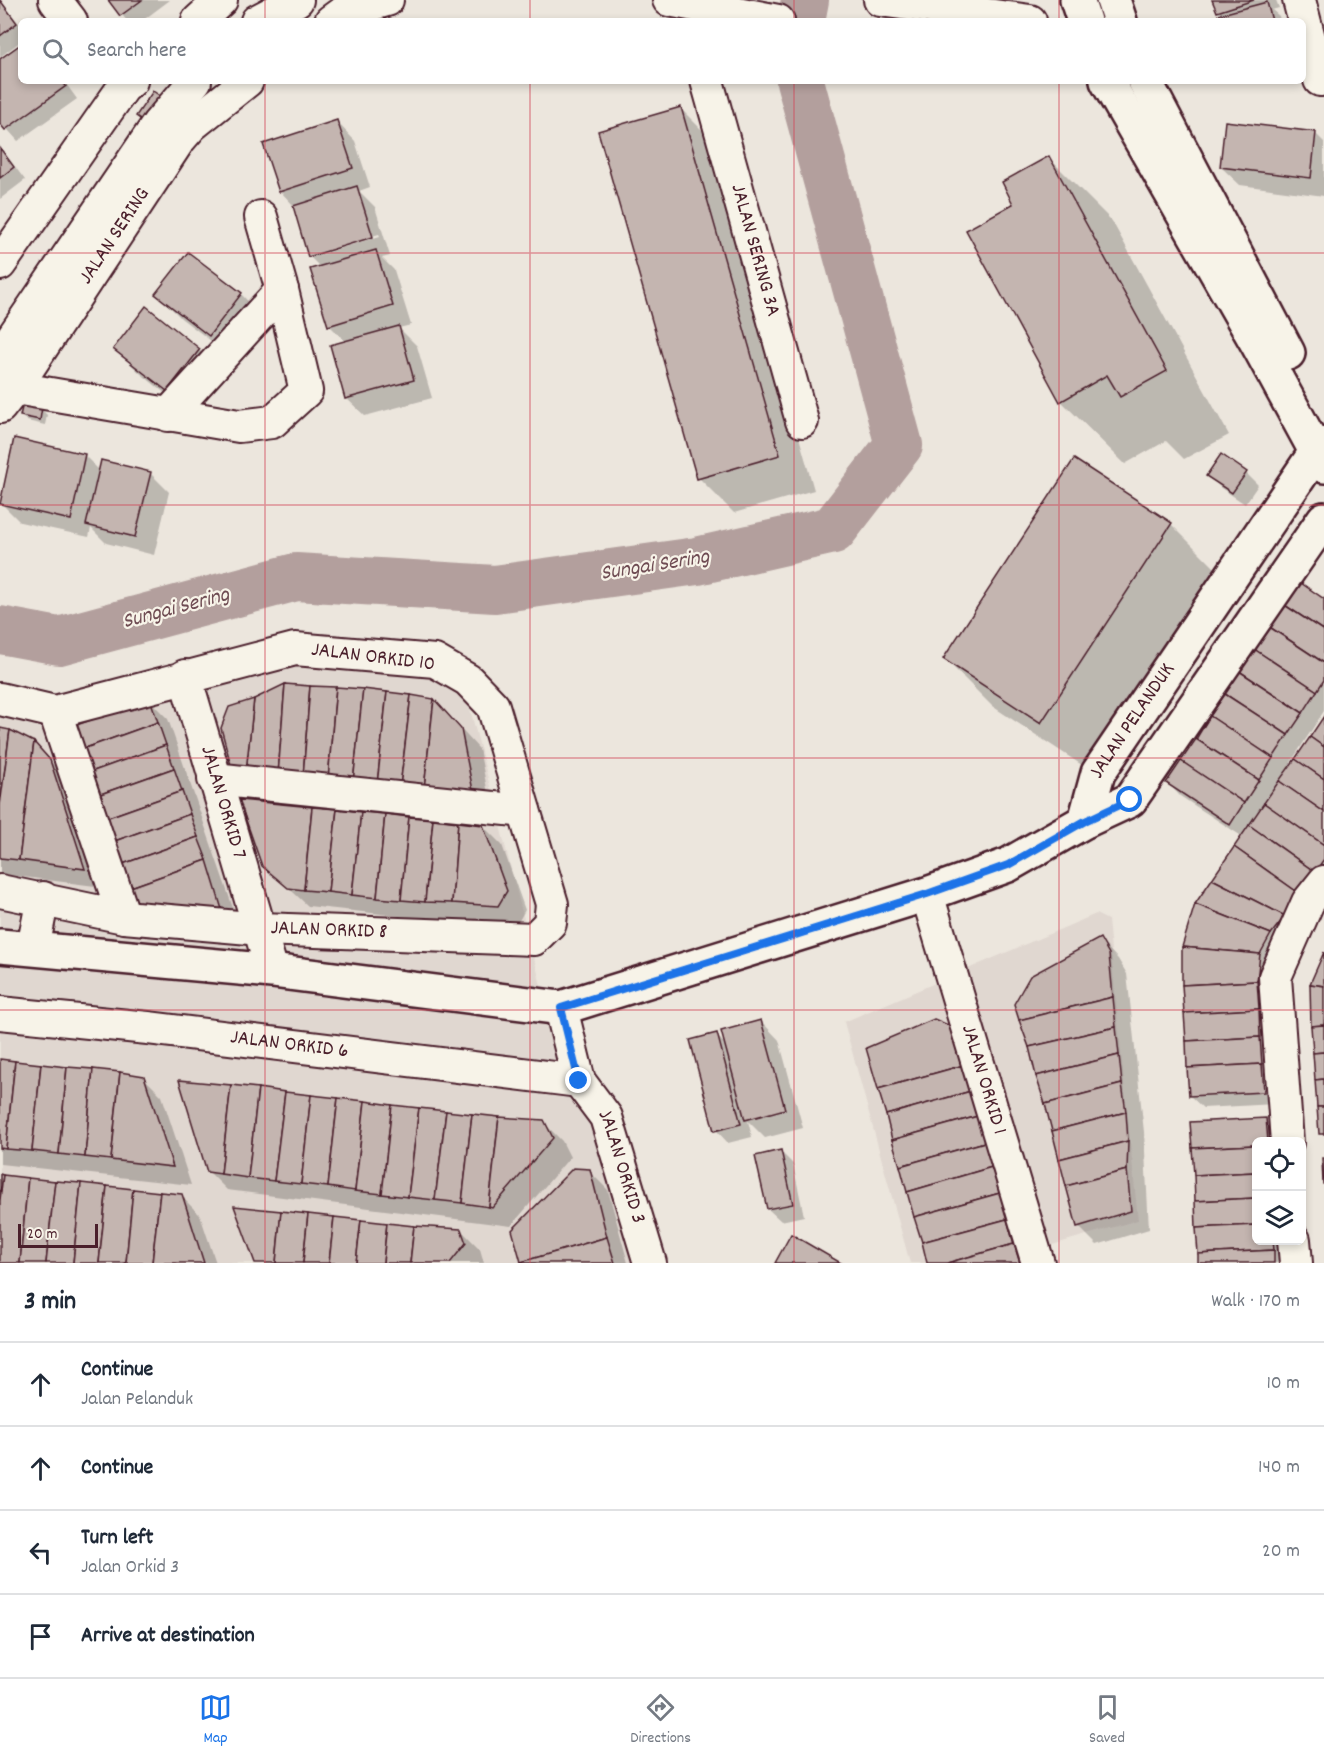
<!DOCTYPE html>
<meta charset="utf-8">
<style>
body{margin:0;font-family:Dekko,sans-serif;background:#f2f2f3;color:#1f2937}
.controls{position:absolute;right:18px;bottom:18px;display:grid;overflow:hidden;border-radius:9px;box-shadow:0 3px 9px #0003}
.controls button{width:54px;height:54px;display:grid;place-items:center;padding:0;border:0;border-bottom:2px solid #e0e1e3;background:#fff;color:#1f2937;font:30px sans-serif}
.scale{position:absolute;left:18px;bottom:15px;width:80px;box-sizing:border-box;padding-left:6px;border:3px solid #4a1f2b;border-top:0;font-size:16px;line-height:21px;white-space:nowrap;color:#4a1f2b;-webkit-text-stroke:4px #f7f3e8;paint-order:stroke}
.stop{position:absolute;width:18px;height:18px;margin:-14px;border:4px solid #1a73e8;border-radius:50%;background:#fff}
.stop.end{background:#1a73e8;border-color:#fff;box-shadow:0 2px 6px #0008}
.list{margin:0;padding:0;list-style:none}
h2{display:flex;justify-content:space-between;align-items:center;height:78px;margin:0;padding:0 24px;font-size:26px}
h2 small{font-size:20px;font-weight:400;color:#747a83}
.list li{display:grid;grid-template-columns:39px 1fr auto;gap:18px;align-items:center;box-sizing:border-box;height:84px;padding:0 24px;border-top:2px solid #e0e1e3}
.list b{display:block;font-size:22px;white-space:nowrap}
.list p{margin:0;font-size:20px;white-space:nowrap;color:#747a83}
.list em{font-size:20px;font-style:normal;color:#747a83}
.icon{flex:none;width:33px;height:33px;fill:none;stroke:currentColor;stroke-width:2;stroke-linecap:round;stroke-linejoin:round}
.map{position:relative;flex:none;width:1324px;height:1263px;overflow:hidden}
.search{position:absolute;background:#fff;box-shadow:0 3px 9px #0003;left:18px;right:18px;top:18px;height:66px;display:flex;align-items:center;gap:15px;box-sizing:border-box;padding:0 21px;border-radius:9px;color:#747a83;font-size:22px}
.sheet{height:414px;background:#fff}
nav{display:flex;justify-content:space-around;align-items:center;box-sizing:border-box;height:84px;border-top:2px solid #e0e1e3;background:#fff;font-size:16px;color:#747a83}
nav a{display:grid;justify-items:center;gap:3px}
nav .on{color:#1a73e8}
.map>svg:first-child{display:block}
</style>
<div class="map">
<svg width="1324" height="1263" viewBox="0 0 1324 1263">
<rect width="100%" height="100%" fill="#ece6dd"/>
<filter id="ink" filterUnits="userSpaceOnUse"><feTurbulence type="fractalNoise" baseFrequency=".0167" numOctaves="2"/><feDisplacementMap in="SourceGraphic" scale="12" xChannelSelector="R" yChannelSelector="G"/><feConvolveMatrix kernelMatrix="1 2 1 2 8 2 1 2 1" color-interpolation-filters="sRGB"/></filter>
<g filter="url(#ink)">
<g fill="#e0d7d0">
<polygon points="294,659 434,670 465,689 567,1087 601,1134 640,1263 0,1263 0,711"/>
<polygon points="1096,914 1108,920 1138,1220 1028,1252 1030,1263 910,1263 844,1022"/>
</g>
<g fill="#0003" fill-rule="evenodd">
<polygon points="0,0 21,26 21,41 0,57"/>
<polygon points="110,0 170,0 142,21 127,21"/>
<polygon points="1214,0 1276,0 1279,8 1272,10 1279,16 1280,21 1221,21 1222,15 1218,12"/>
<polygon points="21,46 21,81 64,81 77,99 18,141 0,121 0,61"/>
<polygon points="681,109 716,144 814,490 734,513 699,478"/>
<path d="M337,122L355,141L370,187L359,191L375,207L390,256L382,258L394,270L411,325L399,328L417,346L432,398L365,416L346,398V342L329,325L321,268L309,256L294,206L280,191ZM379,234L380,236L319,255V252Z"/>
<polygon points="1315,133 1324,142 1324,196 1240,185 1221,167"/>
<polygon points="0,147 25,180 0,199"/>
<polygon points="1049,158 1112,221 1229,435 1184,459 1166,441 1125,464 1061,401 1015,204"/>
<polygon points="157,294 241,294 265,319 235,359 182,319"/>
<polygon points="146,308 199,350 224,374 192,415 140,373 115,349"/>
<polygon points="41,409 47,415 45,425 27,421 21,416"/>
<polygon points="15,440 85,456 100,471 151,474 169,492 154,555 106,543 91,528 89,537 20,522 1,503"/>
<polygon points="1246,473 1258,485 1245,504 1221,488 1208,475"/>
<polygon points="1171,524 1218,571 1088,769 992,706 945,659"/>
<polygon points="1324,601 1324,711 1291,762 1293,764 1324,719 1324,890 1271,967 1275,1104 1203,1108 1190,1096 1243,837 1180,796 1168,783"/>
<polygon points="285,686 434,700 479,749 492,813 231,708"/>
<polygon points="150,701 168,719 242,934 73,728"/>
<polygon points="0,730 33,743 68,780 103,887 0,874"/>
<polygon points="483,826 502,845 525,910 517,924 445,921 308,906 264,865"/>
<polygon points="1100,940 1118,959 1127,974 1144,1132 1149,1229 1097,1245 1078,1226 1046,1104 1016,1004"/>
<polygon points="761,1021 779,1040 803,1128 765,1138 748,1121 752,1137 728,1143 716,1130 716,1035 726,1045"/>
<polygon points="952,1029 1031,1263 929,1263"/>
<polygon points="0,1062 143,1077 162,1096 191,1185 0,1164"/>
<polygon points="499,1119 543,1122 562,1141 570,1157 511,1226 227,1190 208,1171"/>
<polygon points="1266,1120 1278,1132 1279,1142 1256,1142 1256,1240 1284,1240 1285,1263 1200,1263"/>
<polygon points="781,1152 793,1164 804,1216 781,1221 768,1209"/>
<polygon points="589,1171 608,1190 628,1263 523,1263"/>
<polygon points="0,1176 181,1196 200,1215 216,1263 0,1263"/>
<polygon points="414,1228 461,1230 480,1249 484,1263 256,1263"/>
</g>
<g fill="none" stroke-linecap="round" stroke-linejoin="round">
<g stroke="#b39f9d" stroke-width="48">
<polyline points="801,21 805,0"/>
<polyline points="0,630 59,641 296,577 495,589 697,561 833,530 899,445 800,81"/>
</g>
</g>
<g fill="#c4b5b0" stroke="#4a1f2b" stroke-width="1.5">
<polygon points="0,0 17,23 0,36"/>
<polygon points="108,0 142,0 120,16"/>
<polygon points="1212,0 1254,0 1217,12"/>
<polygon points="1267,2 1272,21 1220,21 1218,15"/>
<polygon points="21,44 21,81 62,81 66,86 5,130 0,124 0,59"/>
<polygon points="153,91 166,100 149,125 136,116"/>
<polygon points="681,107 780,455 697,479 598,131"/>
<polygon points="337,120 353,168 279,192 263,144"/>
<polygon points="1225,121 1316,132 1311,178 1220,167"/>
<polygon points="0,148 14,167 0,178"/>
<polygon points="1049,156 1167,371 1120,397 1107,375 1060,402 966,230 1013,204 1002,182"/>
<polygon points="357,186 373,237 308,257 293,206"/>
<polygon points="376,250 393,306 328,326 310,269"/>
<polygon points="188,252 242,293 209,336 155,294"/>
<polygon points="146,306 200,349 167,391 113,349"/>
<polygon points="399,326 414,380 345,399 330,345"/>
<polygon points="23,403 42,407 40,420 20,416"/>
<polygon points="14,438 85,454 71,520 0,504"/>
<polygon points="1221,454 1247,472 1232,493 1206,476"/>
<polygon points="1074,459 1172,523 1041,723 943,659"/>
<polygon points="101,460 151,472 135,537 86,525"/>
<polygon points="1298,581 1324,599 1324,631 1283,604"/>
<polygon points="1283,604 1324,631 1324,663 1268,626"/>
<polygon points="1268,626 1324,663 1324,680 1317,691 1254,649"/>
<polygon points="1254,649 1317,691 1303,713 1239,671"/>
<polygon points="1239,671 1303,713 1288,735 1225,694"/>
<polygon points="285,684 278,775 246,771 254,699"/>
<polygon points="285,684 310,686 303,777 278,775"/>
<polygon points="310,686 336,687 328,780 303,777"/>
<polygon points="336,687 363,689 353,783 328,780"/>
<polygon points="363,689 387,692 377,785 353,783"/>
<polygon points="387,692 411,695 400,787 377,785"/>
<polygon points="1225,694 1288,735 1273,758 1210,716"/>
<polygon points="411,695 434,699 424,789 400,787"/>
<polygon points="150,699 158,722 80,750 71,727"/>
<polygon points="254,699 246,771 232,769 221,728 229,707"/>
<polygon points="434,699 461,729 474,796 424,789"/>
<polygon points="1210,716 1273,758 1259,780 1196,739"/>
<polygon points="1324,716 1324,747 1310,737"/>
<polygon points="158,722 166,745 88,773 80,750"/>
<polygon points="0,728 10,730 0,806"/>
<polygon points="10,730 34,742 19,860 0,858 0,806"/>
<polygon points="1310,737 1324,747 1324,779 1295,759"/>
<polygon points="1196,739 1259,780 1244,803 1181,761"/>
<polygon points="34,742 50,760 85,869 19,860"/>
<polygon points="166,745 174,768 95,796 88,773"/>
<polygon points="1295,759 1324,779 1324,812 1279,781"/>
<polygon points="1181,761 1244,803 1230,825 1166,783"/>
<polygon points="174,768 182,791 103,819 95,796"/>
<polygon points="1279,781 1324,812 1324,845 1264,803"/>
<polygon points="182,791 190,814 112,842 103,819"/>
<polygon points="239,800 312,807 304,890 288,888 262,866"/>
<polygon points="1264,803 1324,845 1324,859 1315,872 1249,825"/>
<polygon points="312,807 337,809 328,892 304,890"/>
<polygon points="337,809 361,812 352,895 328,892"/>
<polygon points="361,812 385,814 377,898 352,895"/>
<polygon points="190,814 198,837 120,865 112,842"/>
<polygon points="385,814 409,817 401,900 377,898"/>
<polygon points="409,817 433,819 425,902 401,900"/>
<polygon points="433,819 458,822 452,903 425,902"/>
<polygon points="458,822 483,825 507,891 498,906 452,903"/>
<polygon points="1249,825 1315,872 1300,894 1234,847"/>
<polygon points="198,837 207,860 128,888 120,865"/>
<polygon points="1234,847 1300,894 1285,916 1212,879"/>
<polygon points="207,860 224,916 135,904 128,888"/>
<polygon points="1212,879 1285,916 1271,934 1195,904"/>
<polygon points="1195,904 1271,934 1260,954 1182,947"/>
<polygon points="1100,938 1109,954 1113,997 1019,1020 1014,1004 1030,976"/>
<polygon points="1182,947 1260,954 1257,981 1182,985"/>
<polygon points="1324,952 1324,986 1310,984"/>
<polygon points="1257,981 1259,1009 1184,1013 1182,985"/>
<polygon points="1310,984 1324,986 1324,1025 1311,1026"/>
<polygon points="1113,997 1116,1027 1029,1047 1019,1020"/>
<polygon points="1259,1009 1260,1037 1186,1041 1184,1013"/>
<polygon points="934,1019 953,1027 964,1065 878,1089 866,1048"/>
<polygon points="761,1020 785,1109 745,1120 721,1031"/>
<polygon points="1324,1025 1324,1052 1313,1053 1311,1026"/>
<polygon points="1116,1027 1119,1055 1036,1076 1029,1047"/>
<polygon points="717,1033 741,1124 714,1131 690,1040"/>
<polygon points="1260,1037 1262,1064 1187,1068 1186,1041"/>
<polygon points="1324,1052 1324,1079 1315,1080 1313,1053"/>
<polygon points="1119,1055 1122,1084 1045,1104 1036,1076"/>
<polygon points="0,1059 15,1061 6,1149 0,1148"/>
<polygon points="15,1061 41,1064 32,1151 6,1149"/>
<polygon points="41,1064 67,1067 59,1154 32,1151"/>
<polygon points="1262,1064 1264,1092 1189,1096 1187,1068"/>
<polygon points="964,1065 971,1091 886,1115 878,1089"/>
<polygon points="67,1067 93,1069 85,1157 59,1154"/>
<polygon points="93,1069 120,1072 111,1160 85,1157"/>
<polygon points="120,1072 144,1076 173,1167 111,1160"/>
<polygon points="1324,1079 1324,1107 1317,1107 1315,1080"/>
<polygon points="179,1080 231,1085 221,1174 207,1172"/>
<polygon points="1122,1084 1126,1112 1052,1131 1045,1104"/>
<polygon points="231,1085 258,1088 248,1178 221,1174"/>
<polygon points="258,1088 285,1092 274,1181 248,1178"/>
<polygon points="971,1091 978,1116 892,1140 886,1115"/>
<polygon points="285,1092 311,1095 301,1184 274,1181"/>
<polygon points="311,1095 338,1098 328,1187 301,1184"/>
<polygon points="338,1098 365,1101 355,1191 328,1187"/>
<polygon points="365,1101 392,1105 382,1194 355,1191"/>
<polygon points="392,1105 419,1108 408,1197 382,1194"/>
<polygon points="1317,1107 1324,1107 1324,1134 1319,1134"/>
<polygon points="419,1108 446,1111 435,1200 408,1197"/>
<polygon points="446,1111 472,1114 462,1203 435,1200"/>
<polygon points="1126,1112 1128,1141 1059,1159 1052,1131"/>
<polygon points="472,1114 499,1117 489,1207 462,1203"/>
<polygon points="978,1116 985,1142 900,1166 892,1140"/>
<polygon points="499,1117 544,1120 553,1138 492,1208 489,1207"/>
<polygon points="1266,1118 1268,1142 1256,1142 1256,1145 1192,1148 1190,1122"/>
<polygon points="1128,1141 1127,1170 1066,1186 1059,1159"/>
<polygon points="985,1142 992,1167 907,1192 900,1166"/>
<polygon points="1256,1145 1256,1172 1194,1175 1192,1148"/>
<polygon points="781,1150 793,1204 767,1209 755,1156"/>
<polygon points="1322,1158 1324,1158 1324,1184 1323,1184"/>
<polygon points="992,1167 1000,1193 914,1217 907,1192"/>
<polygon points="573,1168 590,1169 607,1237 521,1262 512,1230"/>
<polygon points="1127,1170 1131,1211 1077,1227 1066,1186"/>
<polygon points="1256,1172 1256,1198 1195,1201 1194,1175"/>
<polygon points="0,1174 3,1175 0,1200"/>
<polygon points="3,1175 28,1178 20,1263 0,1263 0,1200"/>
<polygon points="28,1178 55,1181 46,1263 20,1263"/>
<polygon points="55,1181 81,1183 73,1263 46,1263"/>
<polygon points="81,1183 107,1186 99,1263 73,1263"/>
<polygon points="107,1186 133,1189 126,1263 99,1263"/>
<polygon points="133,1189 160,1192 152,1263 126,1263"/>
<polygon points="160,1192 182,1194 204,1263 152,1263"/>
<polygon points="1000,1193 1007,1219 922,1242 914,1217"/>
<polygon points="1256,1198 1256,1225 1196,1228 1195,1201"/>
<polygon points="234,1206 281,1211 276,1263 255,1263"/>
<polygon points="281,1211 308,1214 303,1263 276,1263"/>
<polygon points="308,1214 334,1217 329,1263 303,1263"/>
<polygon points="334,1217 361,1220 356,1263 329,1263"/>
<polygon points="1007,1219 1014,1244 947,1263 927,1263 922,1242"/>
<polygon points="361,1220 387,1223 383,1263 356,1263"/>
<polygon points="387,1223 414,1226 410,1263 383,1263"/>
<polygon points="1256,1225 1256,1240 1273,1240 1274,1250 1198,1254 1196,1228"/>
<polygon points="414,1226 461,1229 466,1243 450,1263 410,1263"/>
<polygon points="791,1234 841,1263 775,1263"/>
<polygon points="607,1237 615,1263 522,1263 521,1262"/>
<polygon points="1014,1244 1020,1263 947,1263"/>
<polygon points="1274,1250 1274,1263 1198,1263 1198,1254"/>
</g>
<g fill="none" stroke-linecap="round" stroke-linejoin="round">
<g stroke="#4a1f2b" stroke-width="36">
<g id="minor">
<polyline points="55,0 71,21"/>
<polyline points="669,0 778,21"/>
<polyline points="880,0 1030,21"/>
<polyline points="1299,0 1320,80"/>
<polyline points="198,21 221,0"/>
<polyline points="257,21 297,0"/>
<polyline points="331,21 342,13 387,0"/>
<path id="s1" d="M707,81L802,421"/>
<polyline points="0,264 123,88 131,81"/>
<polyline points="0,356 158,124 195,81"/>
<polyline points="0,377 15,388 239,426 272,422 306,391 282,290 261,217"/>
<path id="s2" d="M0,407L15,388L179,140L192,125L247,81"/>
<polyline points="168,415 282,290"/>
<path id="s3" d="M185,676L272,971"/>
<polyline points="0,699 55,712 295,649 435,661 468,680 493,706 552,904 550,923 534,939 261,929 124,917 0,891"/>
<polyline points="55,712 124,917"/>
<polyline points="214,779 524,811"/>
<path id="s4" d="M927,894L1038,1263"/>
<polyline points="33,948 43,898"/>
<path id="s5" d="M561,1008L579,1081L606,1117L650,1263"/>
<path id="s6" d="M0,1013L148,1028L579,1081"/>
<polyline points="1287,1142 1275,977 1308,902 1324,882"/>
<polyline points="1294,1240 1296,1263"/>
</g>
</g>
<g stroke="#4a1f2b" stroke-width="38">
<g id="tertiary">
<polyline points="1077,0 1084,21"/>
<polyline points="1113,0 1120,21"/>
<polyline points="1107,81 1257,343 1324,466"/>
<polyline points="1145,81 1288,353"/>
<path id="s7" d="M1085,821L1098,773L1316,452L1324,444"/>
<polyline points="0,946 272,971 561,1008 927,894 1008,865 1085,821 1130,800 1324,519"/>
</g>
</g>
<use href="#minor" stroke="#f7f3e8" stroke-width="32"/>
<use href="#tertiary" stroke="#f7f3e8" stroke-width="33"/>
</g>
</g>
<g fill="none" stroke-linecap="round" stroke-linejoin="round" filter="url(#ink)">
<polyline stroke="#1a73e8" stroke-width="8" points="579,1081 561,1008 927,894 1008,865 1085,821 1130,800"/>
</g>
<path fill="none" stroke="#d1495b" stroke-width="1.5" stroke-opacity="0.55" d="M265,0V21M530,0V21M794,0V21M1059,0V21M265,81V1263M530,81V1263M794,81V1263M1059,81V1263M0,253H1324M0,505H1324M0,758H1324M0,1010H1324"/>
<g text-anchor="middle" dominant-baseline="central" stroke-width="4.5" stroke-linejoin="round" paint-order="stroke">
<g font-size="21" fill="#4a1f2b" stroke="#f7f3e8">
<text stroke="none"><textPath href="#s2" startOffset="206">JALAN SERING</textPath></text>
<text stroke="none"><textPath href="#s1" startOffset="176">JALAN SERING 3A</textPath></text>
<text transform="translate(373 658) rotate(7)">JALAN ORKID 10</text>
<text stroke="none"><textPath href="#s7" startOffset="112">JALAN PELANDUK</textPath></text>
<text stroke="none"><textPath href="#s3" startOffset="132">JALAN ORKID 7</textPath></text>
<text transform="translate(329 931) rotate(2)">JALAN ORKID 8</text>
<text stroke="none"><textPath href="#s6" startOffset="291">JALAN ORKID 6</textPath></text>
<text stroke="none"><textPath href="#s4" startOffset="194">JALAN ORKID 1</textPath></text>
<text stroke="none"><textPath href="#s5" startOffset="172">JALAN ORKID 3</textPath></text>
</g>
<g font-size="22" font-style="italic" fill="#6f4c53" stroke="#f7f3e8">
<text transform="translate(655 566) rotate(-9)">Sungai Sering</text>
<text transform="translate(176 609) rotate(-15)">Sungai Sering</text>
</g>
</g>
</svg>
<div class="controls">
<button><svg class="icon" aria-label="locate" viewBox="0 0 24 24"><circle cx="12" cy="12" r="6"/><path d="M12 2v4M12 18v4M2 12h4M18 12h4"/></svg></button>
<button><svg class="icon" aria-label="layers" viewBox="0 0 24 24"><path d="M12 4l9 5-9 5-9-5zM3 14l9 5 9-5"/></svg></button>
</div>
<div class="scale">20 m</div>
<div class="stop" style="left:1130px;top:800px"></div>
<div class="stop end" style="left:579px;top:1081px"></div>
<div class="search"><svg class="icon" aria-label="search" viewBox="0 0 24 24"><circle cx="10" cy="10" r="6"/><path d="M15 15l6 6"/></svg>Search here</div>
</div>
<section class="sheet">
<h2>3 min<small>Walk · 170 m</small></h2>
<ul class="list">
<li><svg class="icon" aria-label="ahead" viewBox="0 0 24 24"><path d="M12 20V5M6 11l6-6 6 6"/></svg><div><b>Continue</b><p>Jalan Pelanduk</p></div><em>10 m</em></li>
<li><svg class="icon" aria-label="ahead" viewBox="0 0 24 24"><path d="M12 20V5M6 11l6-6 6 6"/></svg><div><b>Continue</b></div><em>140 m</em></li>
<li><svg class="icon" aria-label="left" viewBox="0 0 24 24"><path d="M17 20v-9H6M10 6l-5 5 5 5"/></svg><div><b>Turn left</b><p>Jalan Orkid 3</p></div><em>20 m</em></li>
<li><svg class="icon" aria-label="arrive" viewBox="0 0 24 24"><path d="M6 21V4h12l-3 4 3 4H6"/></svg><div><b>Arrive at destination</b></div></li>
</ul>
</section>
<nav>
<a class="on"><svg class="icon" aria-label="map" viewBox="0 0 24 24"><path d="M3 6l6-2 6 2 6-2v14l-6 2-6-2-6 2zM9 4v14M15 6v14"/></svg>Map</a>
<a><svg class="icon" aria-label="directions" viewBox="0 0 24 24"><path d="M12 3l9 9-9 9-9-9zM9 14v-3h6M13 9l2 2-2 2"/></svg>Directions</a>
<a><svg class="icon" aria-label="saved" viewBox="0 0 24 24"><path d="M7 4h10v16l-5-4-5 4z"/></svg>Saved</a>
</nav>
